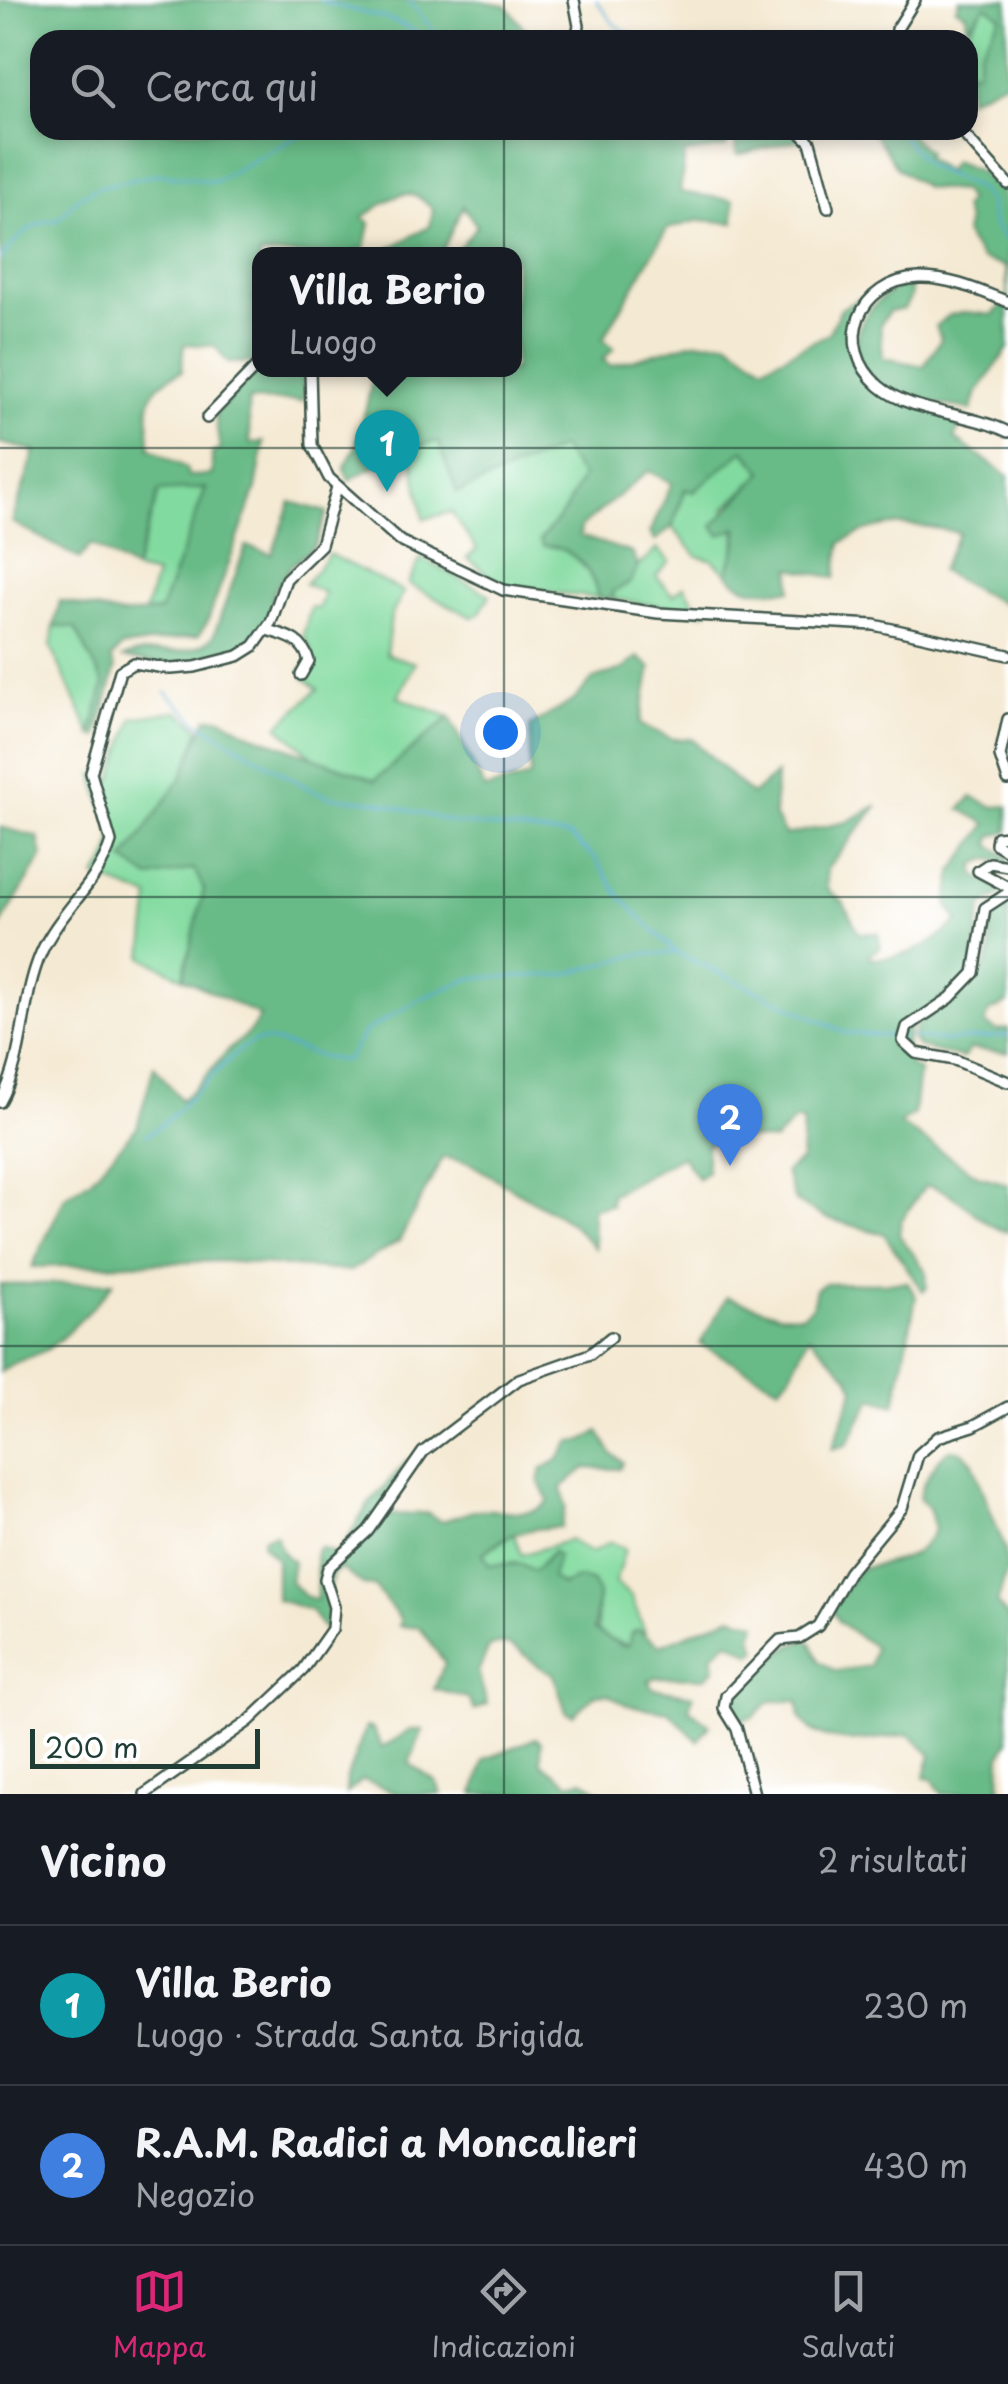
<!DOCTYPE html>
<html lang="it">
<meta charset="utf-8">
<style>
body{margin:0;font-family:"Playpen Sans",sans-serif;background:#242831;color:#f1f3f6}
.scale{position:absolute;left:30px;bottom:25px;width:230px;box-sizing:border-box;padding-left:10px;border:5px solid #1f3d34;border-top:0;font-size:28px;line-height:35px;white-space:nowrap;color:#1f3d34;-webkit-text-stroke:8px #fff;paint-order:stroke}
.you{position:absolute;left:500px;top:732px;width:35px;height:35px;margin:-25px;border:8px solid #fff;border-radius:50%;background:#1a73e8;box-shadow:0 0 0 15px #1a73e833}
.badge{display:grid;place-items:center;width:65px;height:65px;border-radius:50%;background:#db2777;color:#fff;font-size:32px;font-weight:700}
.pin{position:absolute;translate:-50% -82px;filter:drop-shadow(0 2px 5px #0008)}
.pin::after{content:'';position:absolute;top:52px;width:35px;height:30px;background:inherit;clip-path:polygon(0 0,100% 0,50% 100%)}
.popup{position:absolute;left:252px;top:247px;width:270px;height:130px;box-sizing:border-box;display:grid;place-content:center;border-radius:20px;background:#171b24;filter:drop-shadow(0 2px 8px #0005);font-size:32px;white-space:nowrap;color:#9ea1a6}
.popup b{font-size:38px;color:#f1f3f6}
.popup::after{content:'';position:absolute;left:50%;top:100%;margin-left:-20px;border:20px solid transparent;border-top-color:#171b24}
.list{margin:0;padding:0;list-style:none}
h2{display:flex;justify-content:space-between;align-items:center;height:130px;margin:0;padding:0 40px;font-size:42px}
h2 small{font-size:32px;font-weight:400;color:#9ea1a6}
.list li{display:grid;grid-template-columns:65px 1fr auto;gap:30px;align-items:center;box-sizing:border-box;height:160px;padding:0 40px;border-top:2px solid #363941}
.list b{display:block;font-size:38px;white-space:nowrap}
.list p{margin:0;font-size:32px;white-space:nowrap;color:#9ea1a6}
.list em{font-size:32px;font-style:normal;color:#9ea1a6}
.icon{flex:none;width:55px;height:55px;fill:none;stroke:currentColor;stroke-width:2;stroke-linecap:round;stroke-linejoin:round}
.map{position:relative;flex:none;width:1008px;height:1794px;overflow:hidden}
.search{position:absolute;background:#171b24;box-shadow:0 5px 15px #0003;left:30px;right:30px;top:30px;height:110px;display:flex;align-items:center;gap:25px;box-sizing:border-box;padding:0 35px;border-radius:30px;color:#9ea1a6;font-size:38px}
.sheet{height:450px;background:#171b24}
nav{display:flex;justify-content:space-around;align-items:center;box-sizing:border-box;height:140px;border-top:2px solid #363941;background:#171b24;font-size:28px;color:#9ea1a6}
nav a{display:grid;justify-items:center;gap:5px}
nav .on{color:#db2777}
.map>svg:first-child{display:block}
</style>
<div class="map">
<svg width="1008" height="1794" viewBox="0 0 1008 1794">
<rect width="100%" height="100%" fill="#fff"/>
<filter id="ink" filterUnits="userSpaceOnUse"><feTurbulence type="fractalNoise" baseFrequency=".01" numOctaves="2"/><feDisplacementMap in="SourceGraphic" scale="20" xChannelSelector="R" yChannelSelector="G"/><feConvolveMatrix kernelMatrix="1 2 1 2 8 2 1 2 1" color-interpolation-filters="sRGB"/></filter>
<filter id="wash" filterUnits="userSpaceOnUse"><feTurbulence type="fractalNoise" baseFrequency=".0048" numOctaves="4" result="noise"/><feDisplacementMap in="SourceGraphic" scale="40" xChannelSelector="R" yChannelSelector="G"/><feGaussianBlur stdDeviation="2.25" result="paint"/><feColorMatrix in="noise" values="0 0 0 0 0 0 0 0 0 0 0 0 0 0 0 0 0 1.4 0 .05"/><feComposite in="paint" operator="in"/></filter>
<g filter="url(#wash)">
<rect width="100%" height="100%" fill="#f4e9d2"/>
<g fill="#81da9f" stroke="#508c6a" stroke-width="2.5">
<polygon points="986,5 1002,16 980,51 977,71 968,71 968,40 962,40"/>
<path d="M438,441L457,492L561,448L583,477L564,512L540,540C569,549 593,567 598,598L502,586L467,558L477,549L451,512L424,519L410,448Z"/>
<path d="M743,450L763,472L724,509C742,534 736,546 727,573L713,560L697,556L672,527L686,489L694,492Z"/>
<polygon points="206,488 161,611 145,612 156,575 134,570 159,491"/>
<polygon points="657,549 670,561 656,576 673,595 684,586 695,603 707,607 706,613 613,599 613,592 631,582 638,566"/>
<polygon points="329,554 404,592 391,616 386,654 415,663 398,697 450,717 375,780 316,760 278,726 318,689 303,677 312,651 303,635 311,607 318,609 325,593 305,584"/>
<polygon points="421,558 490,595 479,614 472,617 408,584"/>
<polygon points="54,626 75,628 104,684 91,734 51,647"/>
<path d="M177,711L200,728L183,777L125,859L150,878L194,868L204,889L183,978L143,957L150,897L96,877C130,831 101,820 94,774L112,780L133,718Z"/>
<polygon points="514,1534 521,1555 570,1540 591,1553 610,1542 625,1549 615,1583 631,1596 645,1632 638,1631 628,1645 597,1636 598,1594 593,1582 581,1578 568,1584 556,1583 551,1578 552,1552 534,1571 515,1563 489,1565 483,1553"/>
</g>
<g fill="#68ba86" stroke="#447c5d" stroke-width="2.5">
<path d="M0,0H475L506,5L533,40H40V130H796L805,138L737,155L735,139L727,140L726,147L685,153L680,192L734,200V223L700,220L667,229L603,339L614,348L603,360L611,366L694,342L727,341L764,366L828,334L841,309L873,291C844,317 841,371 882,390C907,403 938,408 965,417L954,438L1008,476V607L940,571L959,533C914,523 881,518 841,543L835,578L791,568V590C766,590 743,595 727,573L738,541L737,528L720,535L713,526L763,472L744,450L693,492L685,489L672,527L655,541L650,533L672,483L648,471L581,527L580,536L632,553L638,566L631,582L613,592V599L598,598C594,571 572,545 543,546L540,540L564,512L582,477L561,448L457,493L438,441L410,448L349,480L344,469L357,444L375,370H514V255L454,254L477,226L463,206L441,254H380L430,226L433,209C405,180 393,199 363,217L370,223L365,248L349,254L260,255L259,288L254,298L259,319L257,362L228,363L215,346L184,344L182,371C140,389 149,408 150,448L186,468L188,476L212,475V453L220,450L215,415L259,366L304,370L303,401L248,400L250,443L264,442L256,489L207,623L198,636L122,647L111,658L115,669L97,737L91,734L104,684L75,628L54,626L60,601L122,615L160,611L206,488L159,491L134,570L91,544L80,559L12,522L35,451L0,443Z"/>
<polygon points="959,0 1008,0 1005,81 968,99 968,71 977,71 980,51 1001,16 986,6 967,27 966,14 956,8"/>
<polygon points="872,130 904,130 928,152 925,157 946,171 953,161 979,171 995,187 1001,180 1008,230 1008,299 1006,267 981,259 965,235 967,222 963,207 968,201 962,191 926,188 897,168"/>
<path d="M910,282L911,296L904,309L889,311L880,325L883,358L924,366L941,339L936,326L950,315L966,312L992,315L1004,303L1008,305V348L976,395L972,410C948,403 919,406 896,395C833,364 851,305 910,282Z"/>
<path d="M291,502L327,512L315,545L289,568L274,591L268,617L252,644L239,652L171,666L123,658C155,643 181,664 213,637L246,546L272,554Z"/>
<path d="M638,657L651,668L640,724L672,739H692L752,795L776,774L774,815L785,835L847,822L878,805L827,869V889L843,902L859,933H878L881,948L870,953V958C907,960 932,945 959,921L947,905L953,871L987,824L960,809L972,797L994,807L1008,806V832L992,836L990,845L1008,857V862L987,859L975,864V875L1005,892L982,906L971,972L964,983L912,1022L906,1041L909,1065L919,1070L914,1114L900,1124L979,1176L1008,1184V1232C976,1224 958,1188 925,1186L901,1221L899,1235L926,1271L927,1288L923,1291L884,1234L826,1218L795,1201L785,1172L801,1160L803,1121L795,1120L774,1141L724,1135L706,1146L707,1171L698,1179L682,1156L611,1195V1205L592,1208L595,1248L571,1223L469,1163L443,1157L399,1241L350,1271L222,1261L32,1267L65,1197L91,1179L137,1127L154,1066L181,1100C202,1084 214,1064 233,1046C245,1035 252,1033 260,1016L183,978L204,889L194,869L150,878L124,860L182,777L207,718H222L248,733L375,780L450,717L485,789L530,777V726L574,700L593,679L623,669Z"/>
<polygon points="0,827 38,837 42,857 0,926"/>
<path d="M1008,899V1003L989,1012L985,1024L998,1031L1008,1029V1053L970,1049L963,1058L918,1047L913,1039L916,1026C942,1004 982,990 990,952C992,940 988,923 989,911Z"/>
<path d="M113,1282C105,1297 58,1344 44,1351C29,1359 14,1360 0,1372V1285Z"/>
<polygon points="908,1282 916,1297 895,1405 872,1398 847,1445 832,1449 854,1389 849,1377 809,1336 790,1376 779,1387 700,1344 727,1297 779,1314 801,1315 812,1307 816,1289 824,1284"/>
<path d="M599,1431L612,1454L623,1462L620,1469L585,1468L562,1487L566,1507L561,1527C530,1528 507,1532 483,1553L489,1565L522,1564L534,1571L553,1552L558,1556L552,1578L562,1585L580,1578L593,1582L598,1594L594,1630L622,1646L629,1645L632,1633L638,1630L660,1645L732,1616L757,1623L752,1636L757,1649L752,1654L728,1641L712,1655L715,1668L705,1678L656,1677L649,1681L652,1688L693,1695L689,1709L710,1725L698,1741L669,1712L627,1705L608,1694L595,1695L573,1715L566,1712L553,1673C530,1668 515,1633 489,1647L478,1672L487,1704L474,1710L468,1698L434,1689L445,1663L420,1628L399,1626L401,1620L374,1586L363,1585L342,1569L333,1573L326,1599L331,1626L326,1631L310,1610L276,1599V1559L262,1544L263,1538L275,1534L283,1553L293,1562L290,1582L305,1596L317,1600L316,1552L320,1547L338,1555L368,1505L408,1460L415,1461L388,1510L392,1515L428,1513L440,1521C453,1519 465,1512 479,1510C500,1507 535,1522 549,1500L539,1482L542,1469L559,1459L570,1442L584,1441Z"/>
<path d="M950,1450L962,1451L972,1461L1005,1549L1007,1570L997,1604L1008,1617V1742L1001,1755L1000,1794H942L932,1779L924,1778L931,1755L909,1734C875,1739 821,1752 800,1717L798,1701H770L753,1717L738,1720L729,1706C745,1675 774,1651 806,1640L812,1643L819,1661L836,1671L870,1666L874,1647L839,1622L832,1610L857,1570C890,1560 916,1565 935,1529L929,1508L919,1498C923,1483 937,1457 950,1450Z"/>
<polygon points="366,1727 373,1729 382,1748 410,1730 423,1730 409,1763 436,1782 442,1794 400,1794 363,1780 346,1794 347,1777"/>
<polygon points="536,1738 541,1742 541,1763 569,1783 583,1780 604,1794 474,1794 484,1760"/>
</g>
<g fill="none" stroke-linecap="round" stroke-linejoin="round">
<g stroke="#58add4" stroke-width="2.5">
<path d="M320,0C355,14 400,15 426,40"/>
<polyline points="408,0 442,40"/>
<polyline points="596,0 614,24 639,40"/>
<polyline points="897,130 926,165 977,188 989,201 993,224 1008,244"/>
<path d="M0,259C13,243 35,218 56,221L79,197L98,187L159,174L214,182L309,130"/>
<polyline points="166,692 195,720 311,790 331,797 379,802 455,823 569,836 595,858 619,895 651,928"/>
<polyline points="653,930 677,953 846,1033 902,1037"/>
<polyline points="910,1037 947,1041 1008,1036"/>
<path d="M146,1135C176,1121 234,1044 257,1041C283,1037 318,1062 347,1060L365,1032L420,999L472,978L563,975L641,954L677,953"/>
</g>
</g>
</g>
<g filter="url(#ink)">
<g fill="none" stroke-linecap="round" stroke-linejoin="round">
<g stroke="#3f574c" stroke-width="14">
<g id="minor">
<polyline points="574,0 579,26 575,40"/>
<polyline points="897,40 897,29 915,0"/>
<polyline points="798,130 810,142 828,208"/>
<polyline points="960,130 1008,184"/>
<path d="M1008,302C980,291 950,277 919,278C859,280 832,345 879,386C910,413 968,412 1008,432"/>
<polyline points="310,370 312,445 329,478 400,541 503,590 658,613 874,625 1008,655"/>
<polyline points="207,418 260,363"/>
<path d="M267,630C287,636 303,639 309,661L301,675"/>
<polyline points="1008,719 1000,756 1008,780"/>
<polyline points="1008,836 997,837 996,844 1008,851"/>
<polyline points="1008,866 990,863 978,871 1008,887"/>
<polyline points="1008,893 985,908 974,973 950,998 907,1027 903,1041 916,1053 955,1060 1008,1082"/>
<path d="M0,1102C26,1055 20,1002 41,953C59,912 98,884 111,842L91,773L120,671L134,663L171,669L195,667L238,656L254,646L271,622L286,579L321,545L337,487"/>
<polyline points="145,1794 249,1721 303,1670 332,1629 334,1607 325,1579 328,1568 368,1531 423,1452 519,1379 590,1354 611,1337"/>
<polyline points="754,1794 737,1729 724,1708 726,1696 780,1640 799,1638 818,1626 849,1572 902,1508 918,1455 938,1437 973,1426 1008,1407"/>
</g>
</g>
<use href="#minor" stroke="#fff" stroke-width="9"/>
</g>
</g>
<path fill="none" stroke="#1f3d34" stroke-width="2.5" stroke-opacity="0.55" d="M504,0V40M504,130V1794M0,448H1008M0,897H1008M0,1346H1008"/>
</svg>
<div class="scale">200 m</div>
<div class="you"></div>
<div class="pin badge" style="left:387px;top:492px;background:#0f9aa8">1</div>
<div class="popup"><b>Villa Berio</b>Luogo</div>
<div class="pin badge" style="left:730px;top:1166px;background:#3f7fe0">2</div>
<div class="search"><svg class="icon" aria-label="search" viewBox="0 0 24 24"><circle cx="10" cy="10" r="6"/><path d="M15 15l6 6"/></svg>Cerca qui</div>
</div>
<section class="sheet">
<h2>Vicino<small>2 risultati</small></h2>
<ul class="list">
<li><span class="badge" style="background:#0f9aa8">1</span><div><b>Villa Berio</b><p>Luogo · Strada Santa Brigida</p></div><em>230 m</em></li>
<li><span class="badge" style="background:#3f7fe0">2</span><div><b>R.A.M. Radici a Moncalieri</b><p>Negozio</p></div><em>430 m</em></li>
</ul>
</section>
<nav>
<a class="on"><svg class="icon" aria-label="map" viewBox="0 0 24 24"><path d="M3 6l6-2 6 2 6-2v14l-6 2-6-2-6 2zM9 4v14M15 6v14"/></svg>Mappa</a>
<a><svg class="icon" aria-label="directions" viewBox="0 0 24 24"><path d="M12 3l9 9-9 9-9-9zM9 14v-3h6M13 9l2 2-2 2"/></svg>Indicazioni</a>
<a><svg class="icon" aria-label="saved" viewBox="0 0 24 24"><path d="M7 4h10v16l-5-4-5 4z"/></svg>Salvati</a>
</nav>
